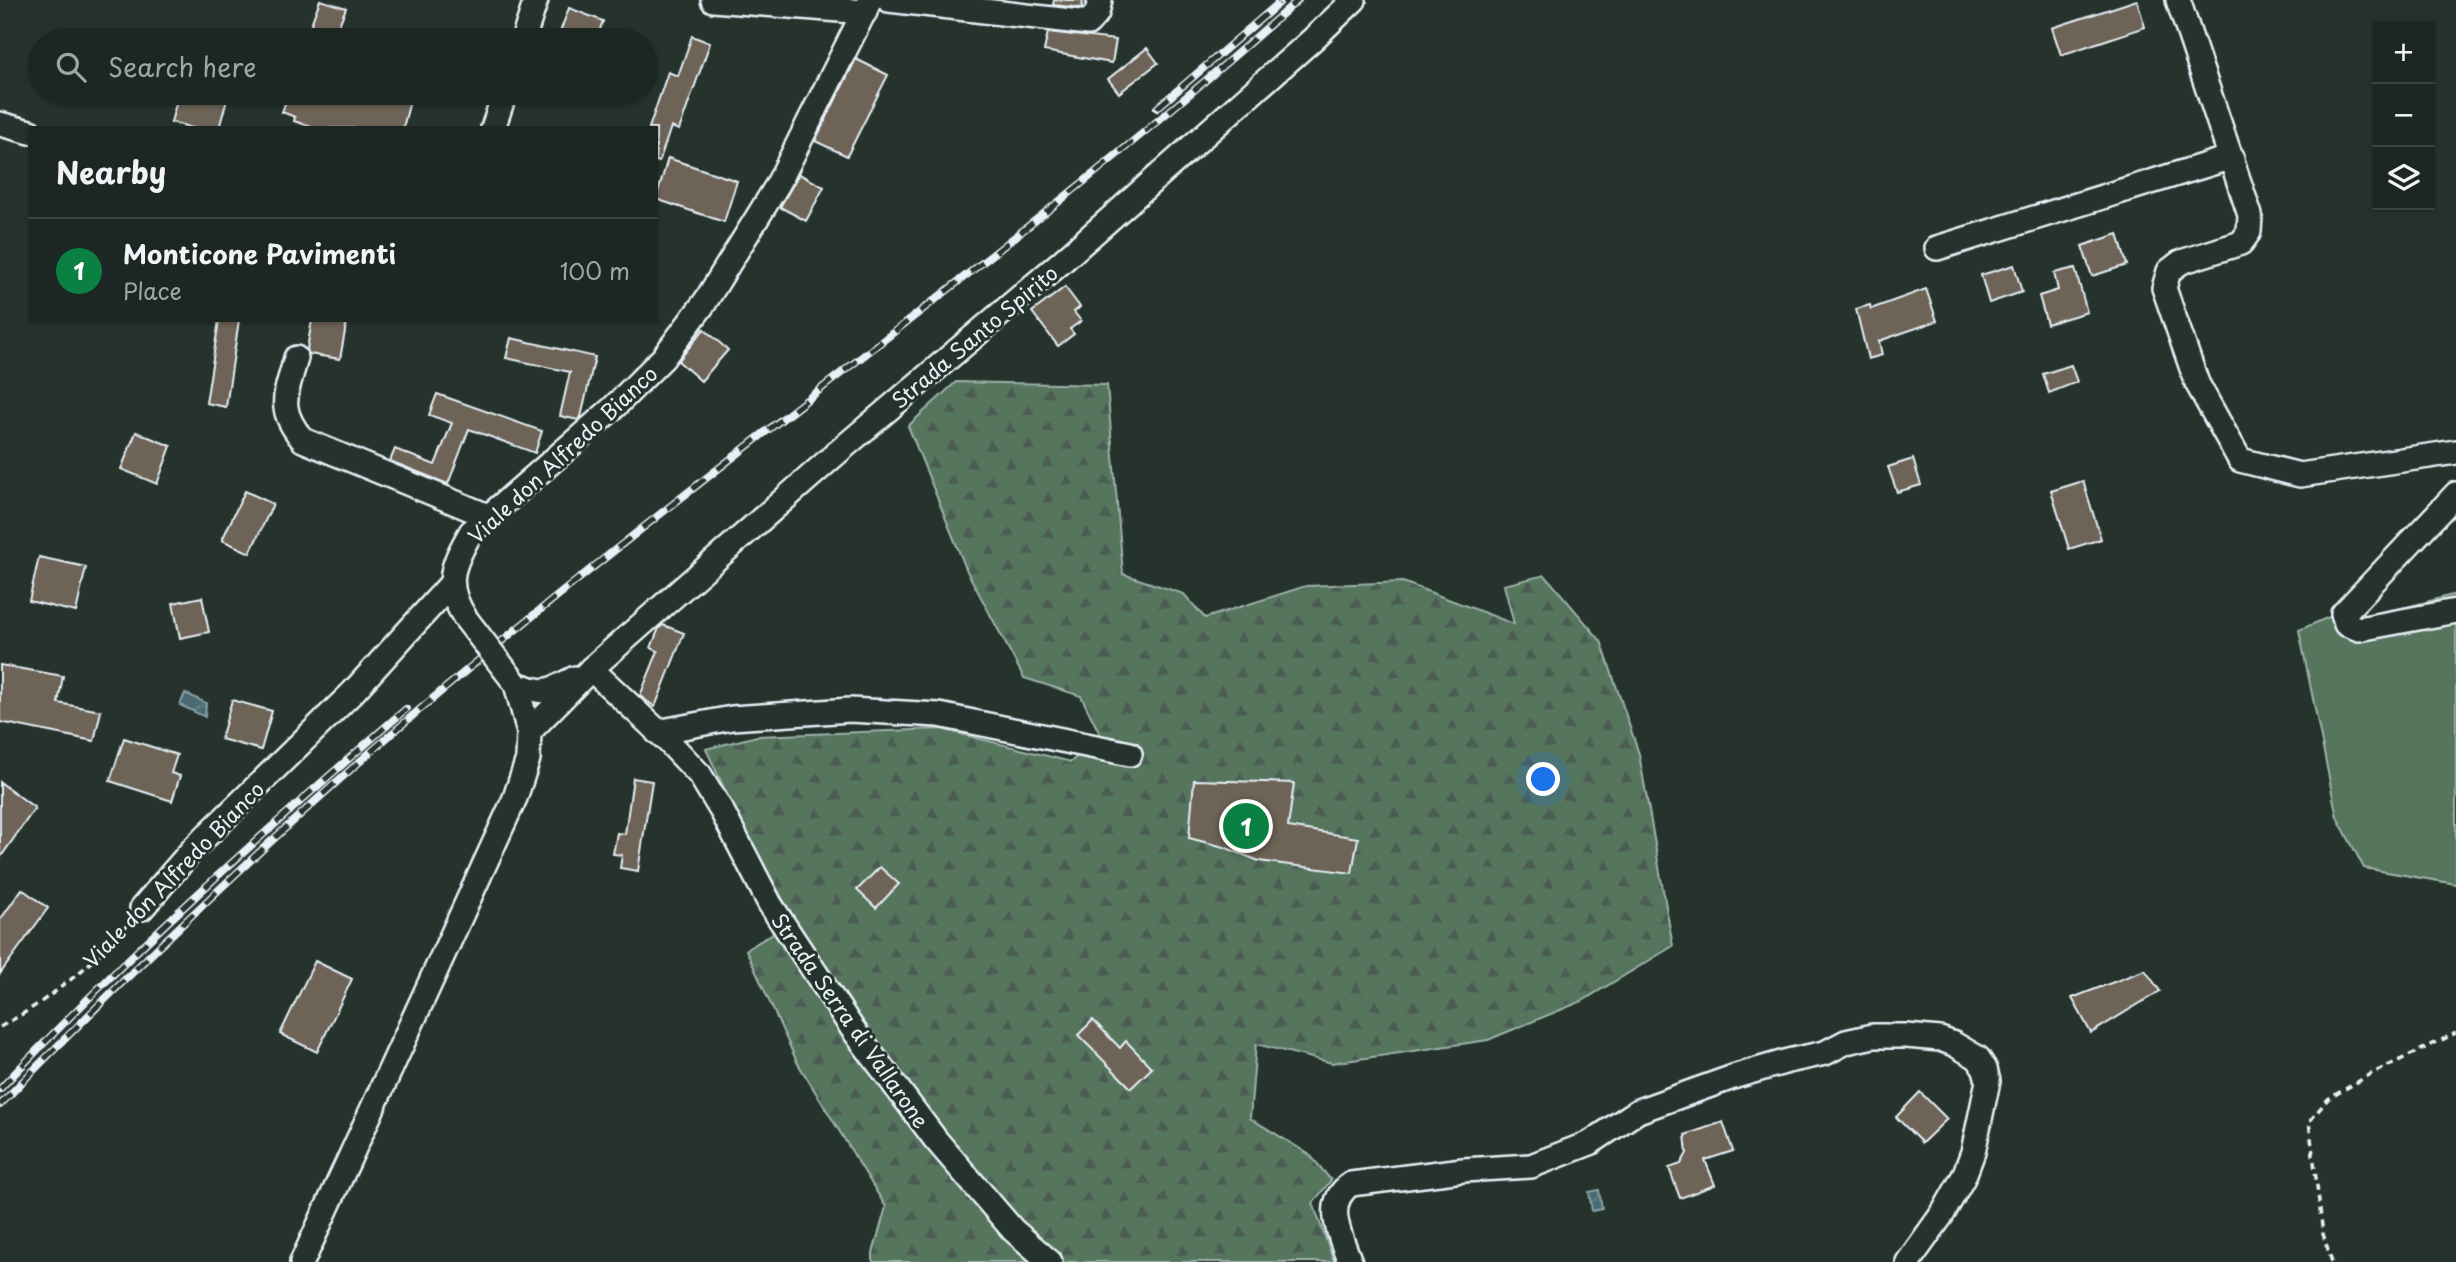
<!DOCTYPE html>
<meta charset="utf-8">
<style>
body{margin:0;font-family:"Playpen Sans",sans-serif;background:#29322f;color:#f1f3f6}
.controls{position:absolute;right:21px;top:21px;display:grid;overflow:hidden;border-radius:0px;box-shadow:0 2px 5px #0004}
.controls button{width:63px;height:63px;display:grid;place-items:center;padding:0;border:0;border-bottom:2px solid #3a4340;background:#1c2622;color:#f1f3f6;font:35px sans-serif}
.you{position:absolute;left:1544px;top:780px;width:24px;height:24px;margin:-18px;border:5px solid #fff;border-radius:50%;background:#1a73e8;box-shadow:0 0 0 10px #1a73e833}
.badge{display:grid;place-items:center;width:46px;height:46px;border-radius:50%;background:#0b8043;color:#fff;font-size:23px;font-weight:700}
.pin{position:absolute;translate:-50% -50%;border:4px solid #fff;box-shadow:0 2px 7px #0006}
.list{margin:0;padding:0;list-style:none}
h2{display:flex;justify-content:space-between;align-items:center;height:91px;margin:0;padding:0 28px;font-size:30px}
h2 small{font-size:23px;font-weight:400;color:#a0a5a5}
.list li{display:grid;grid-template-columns:46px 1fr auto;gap:21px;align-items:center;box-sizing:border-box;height:105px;padding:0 28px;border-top:2px solid #3a4340}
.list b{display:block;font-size:26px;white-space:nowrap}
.list p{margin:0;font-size:23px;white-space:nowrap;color:#a0a5a5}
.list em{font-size:23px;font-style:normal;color:#a0a5a5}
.icon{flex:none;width:38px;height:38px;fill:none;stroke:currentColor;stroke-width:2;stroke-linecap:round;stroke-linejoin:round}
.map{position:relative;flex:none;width:2456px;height:1262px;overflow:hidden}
.search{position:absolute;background:#1c2622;box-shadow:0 2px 5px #0004;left:28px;top:28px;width:630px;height:77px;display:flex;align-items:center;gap:18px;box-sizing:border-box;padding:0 24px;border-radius:38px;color:#a0a5a5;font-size:26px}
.panel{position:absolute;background:#1c2622;box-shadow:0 2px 5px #0004;left:28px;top:126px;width:630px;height:196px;border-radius:0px}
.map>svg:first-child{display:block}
</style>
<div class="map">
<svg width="2456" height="1262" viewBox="0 0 2456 1262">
<defs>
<pattern id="forest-firs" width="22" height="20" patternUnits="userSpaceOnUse" patternTransform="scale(1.75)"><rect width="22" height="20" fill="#54745d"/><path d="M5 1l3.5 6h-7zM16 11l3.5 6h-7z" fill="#4c5c53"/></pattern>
<pattern id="water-waves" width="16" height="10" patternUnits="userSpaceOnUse" patternTransform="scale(1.75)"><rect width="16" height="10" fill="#4a6b71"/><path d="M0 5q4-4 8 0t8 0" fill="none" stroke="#648186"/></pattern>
</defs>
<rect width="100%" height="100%" fill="#26332d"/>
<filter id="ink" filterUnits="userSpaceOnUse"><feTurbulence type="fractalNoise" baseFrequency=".0143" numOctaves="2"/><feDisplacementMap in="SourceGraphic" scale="14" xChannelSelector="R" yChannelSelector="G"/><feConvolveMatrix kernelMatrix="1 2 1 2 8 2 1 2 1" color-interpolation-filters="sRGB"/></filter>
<g filter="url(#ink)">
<polygon fill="#54745d" stroke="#9eb2aa" stroke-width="2" points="2456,594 2456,884 2364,868 2337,817 2299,630 2329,617 2354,621"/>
<polygon fill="url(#forest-firs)" stroke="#9eb2aa" stroke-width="2" points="956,382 1107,385 1123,574 1184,594 1205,618 1306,586 1403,582 1514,624 1504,585 1545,575 1601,641 1639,754 1673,946 1582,1001 1488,1040 1332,1063 1256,1044 1250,1118 1310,1155 1331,1180 1313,1203 1334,1262 873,1262 873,1253 886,1207 797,1062 746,950 794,920 736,814 706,749 757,736 941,729 1071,762 1100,734 1081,696 1024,678 967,571 908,426"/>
<g fill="url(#water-waves)" stroke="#89a1a7" stroke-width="2">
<polygon points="185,693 206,703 205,717 180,705"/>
<polygon points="1599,1190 1602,1209 1592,1211 1589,1192"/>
</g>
<g fill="#6d6356" stroke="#e8f1f8" stroke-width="2">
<polygon points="320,0 346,8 333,40 320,40 307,35"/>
<polygon points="1054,0 1083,0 1082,8 1053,5"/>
<polygon points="2137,0 2145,27 2061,55 2052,28"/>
<polygon points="569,8 603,21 596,40 557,40"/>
<polygon points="1048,32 1116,40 1112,63 1044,51"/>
<polygon points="692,36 710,43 679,130 671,127 659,162 656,161 656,128 649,128 668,72 678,76"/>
<polygon points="1147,48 1158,63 1119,93 1108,79"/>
<polygon points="856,59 888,75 847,156 815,141"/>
<polygon points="179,93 229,93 219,128 193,128 171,122"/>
<polygon points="289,93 412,93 403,128 315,128 294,121 295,117 282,112"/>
<polygon points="668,158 737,181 724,222 656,199"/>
<polygon points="799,174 824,187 806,221 780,207"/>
<polygon points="2118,234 2127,265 2092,276 2082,246"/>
<polygon points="2014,265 2022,292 1989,303 1981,275"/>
<polygon points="2075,268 2087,312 2047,324 2039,296 2058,290 2054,273"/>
<polygon points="1065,287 1080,307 1074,312 1081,321 1070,329 1074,334 1058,346 1032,312"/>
<polygon points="1926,289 1937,321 1879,341 1882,355 1868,359 1856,309 1870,305 1871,309"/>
<polygon points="219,320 239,320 226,407 206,403"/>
<polygon points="312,320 347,320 340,359 309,354 307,349"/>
<polygon points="704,329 728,350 701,381 678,361"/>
<polygon points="511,338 595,357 581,417 578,420 560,416 570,372 506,358"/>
<polygon points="2071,365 2077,382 2049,393 2043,374"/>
<polygon points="437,394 542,431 535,453 469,429 448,484 390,461 395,449 435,465 452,423 429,415"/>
<polygon points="136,432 171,446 157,484 121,469"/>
<polygon points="1913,459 1921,485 1897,492 1888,467"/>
<polygon points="2083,481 2101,539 2069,549 2051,491"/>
<polygon points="245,491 273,504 250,553 222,540"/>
<polygon points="39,557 86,567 76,612 29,601"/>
<polygon points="202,597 209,632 180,638 173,603"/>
<polygon points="663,625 684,633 655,707 640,696 658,651 651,648 659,628"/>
<polygon points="0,665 63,676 58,703 101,711 94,741 0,722"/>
<polygon points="232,700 272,711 261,750 221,739"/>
<polygon points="124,738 177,755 171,773 180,776 172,801 110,781"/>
<polygon points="633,778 652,781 638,871 620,868 622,855 613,854 617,833 625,834"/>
<polygon points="1194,780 1294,783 1288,827 1358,838 1352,873 1259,861 1224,847 1189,838"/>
<polygon points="0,782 35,808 0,858"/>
<polygon points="880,867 899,884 876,908 857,890"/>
<polygon points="22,889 48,908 0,974 0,920"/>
<polygon points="315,961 352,979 317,1052 280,1034"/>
<polygon points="2145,970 2160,991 2091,1033 2072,998"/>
<polygon points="1093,1020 1120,1048 1126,1041 1152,1068 1131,1088 1078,1035"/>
<polygon points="1920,1092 1947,1119 1922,1143 1896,1117"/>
<polygon points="1723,1122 1733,1151 1705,1160 1715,1185 1680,1198 1669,1168 1681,1164 1687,1153 1685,1135"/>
</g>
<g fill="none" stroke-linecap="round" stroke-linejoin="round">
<g stroke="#e8f1f8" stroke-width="28">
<g id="minor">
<polyline points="713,0 865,12"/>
<polyline points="889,0 1088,23 1097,13 1100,0"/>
<polyline points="2178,0 2250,215 2249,232 2241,243 2181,262 2169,271 2164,288 2197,383 2240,460 2300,475 2456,452"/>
<polyline points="523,40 536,0"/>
<polyline points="0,124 30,132"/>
<polyline points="493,128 505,93"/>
<polyline points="1937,248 2232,157"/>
<path d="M296,358C286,395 276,408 303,440L490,517"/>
<polyline points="2456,494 2343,614 2346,624 2359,629 2456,611"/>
<path d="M466,619C443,585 452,565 471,532L613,408L663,358L705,302L778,184L870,0"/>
<polyline points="591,669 666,739 700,775 723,813 770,904 852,1028 936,1140 1013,1230 1050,1262"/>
<path d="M516,684C546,695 547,692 575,678"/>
<polyline points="529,732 591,669 838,452 1059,264 1313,39 1354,0"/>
<polyline points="657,732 732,718 850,710 939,715 1130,754"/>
<polyline points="142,908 193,849 353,692 450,585"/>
<polyline points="302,1262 515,798 528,759 529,732 516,684"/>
<path d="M1350,1262C1341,1237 1322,1203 1351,1184L1463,1170L1531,1166L1590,1143L1638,1111L1736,1076L1788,1061L1825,1053L1846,1042L1873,1036H1906L1940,1039L1954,1044L1978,1058L1985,1069L1988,1081L1973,1152L1964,1176L1943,1213L1908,1262"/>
</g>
</g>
<g stroke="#e8f1f8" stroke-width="3.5" stroke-dasharray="7 5" stroke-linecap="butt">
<path d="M0,1027C49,1000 93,965 129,923"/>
<polyline points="2332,1262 2323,1234 2309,1122 2328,1099 2371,1074 2456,1033"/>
</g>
<use href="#minor" stroke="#26332d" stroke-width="23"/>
<g stroke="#e8f1f8" stroke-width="8">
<g id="rail">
<polyline points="1157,108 1279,3"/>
<path d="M0,1089C127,954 266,830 406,709"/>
<path d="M0,1105C55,1047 113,991 170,936C259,851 350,768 444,689C724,454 1025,244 1298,0"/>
</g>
</g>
<use href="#rail" stroke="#26332d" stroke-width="5" stroke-dasharray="16" stroke-linecap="butt"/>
<g stroke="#e8f1f8" stroke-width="28" stroke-linecap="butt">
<polyline id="minor-bridge" points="466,619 516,684"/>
</g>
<use href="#minor-bridge" stroke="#26332d" stroke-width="23"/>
</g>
</g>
<g text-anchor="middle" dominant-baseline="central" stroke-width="6" stroke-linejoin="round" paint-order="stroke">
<g font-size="21" fill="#e8f1f8" stroke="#26332d">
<text transform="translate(974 336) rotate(-40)">Strada Santo Spirito</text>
<text transform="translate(562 454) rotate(-43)">Viale don Alfredo Bianco</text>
<text transform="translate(173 874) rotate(-46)">Viale don Alfredo Bianco</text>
<text transform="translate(851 1020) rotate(55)">Strada Serra di Vallarone</text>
</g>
</g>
</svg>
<div class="controls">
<button>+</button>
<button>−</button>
<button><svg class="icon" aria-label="layers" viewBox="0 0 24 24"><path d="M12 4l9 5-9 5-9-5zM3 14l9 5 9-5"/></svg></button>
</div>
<div class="you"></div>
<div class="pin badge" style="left:1246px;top:826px">1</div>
<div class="search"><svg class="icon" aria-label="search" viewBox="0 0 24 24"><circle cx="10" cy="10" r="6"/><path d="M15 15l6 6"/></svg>Search here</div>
<section class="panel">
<h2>Nearby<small></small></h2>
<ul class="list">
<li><span class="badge">1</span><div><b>Monticone Pavimenti</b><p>Place</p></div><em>100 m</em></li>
</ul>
</section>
</div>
